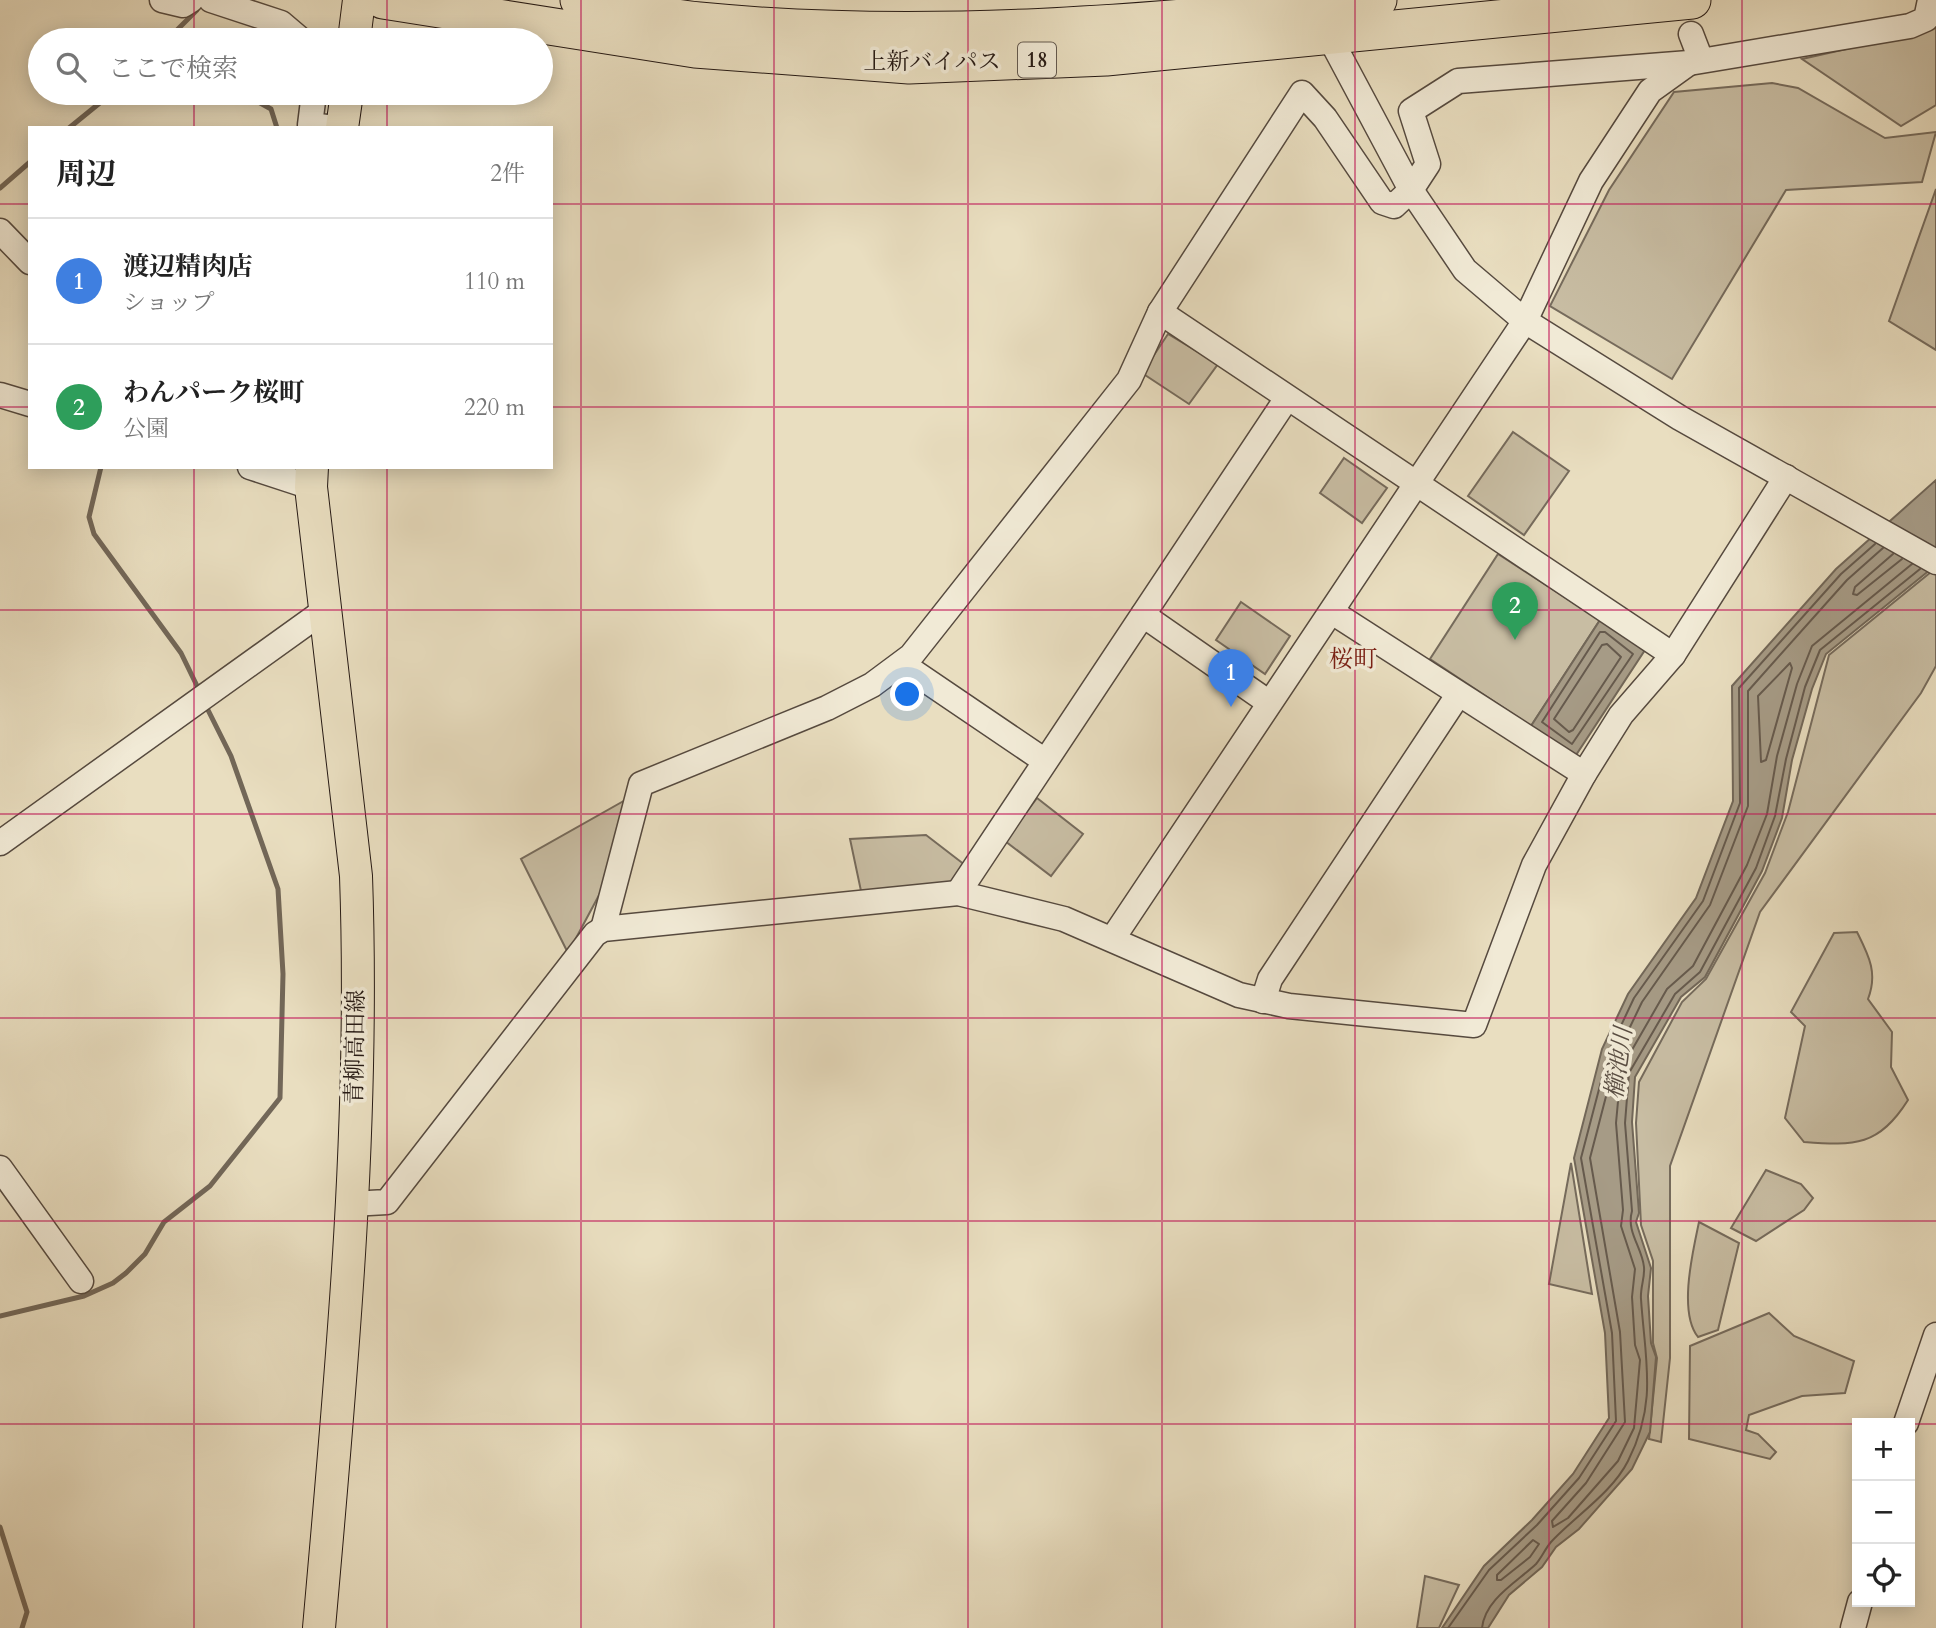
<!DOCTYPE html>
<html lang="ja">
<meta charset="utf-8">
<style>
body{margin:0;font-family:Cardo,"Noto Serif JP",serif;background:#f2f2f2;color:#222}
.controls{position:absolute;right:21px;bottom:21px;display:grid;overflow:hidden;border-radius:0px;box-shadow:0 4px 18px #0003}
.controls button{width:63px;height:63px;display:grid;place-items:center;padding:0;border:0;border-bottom:2px solid #e0e0e0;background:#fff;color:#222;font:35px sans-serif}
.you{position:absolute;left:908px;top:695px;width:24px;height:24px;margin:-18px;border:5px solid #fff;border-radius:50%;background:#1a73e8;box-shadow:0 0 0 10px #1a73e833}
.badge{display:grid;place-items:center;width:46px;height:46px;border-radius:50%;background:#8f2418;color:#fff;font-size:23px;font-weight:700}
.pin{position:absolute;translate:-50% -58px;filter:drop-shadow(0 2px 4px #0008)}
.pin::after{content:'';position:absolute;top:37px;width:24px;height:21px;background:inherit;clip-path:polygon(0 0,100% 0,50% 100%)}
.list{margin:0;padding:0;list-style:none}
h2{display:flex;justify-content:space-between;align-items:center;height:91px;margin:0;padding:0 28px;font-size:30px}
h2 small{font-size:23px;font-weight:400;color:#767676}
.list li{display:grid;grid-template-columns:46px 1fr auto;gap:21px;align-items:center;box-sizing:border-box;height:126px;padding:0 28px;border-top:2px solid #e0e0e0}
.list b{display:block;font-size:26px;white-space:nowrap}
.list p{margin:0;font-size:23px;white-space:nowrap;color:#767676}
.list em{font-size:23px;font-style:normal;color:#767676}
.icon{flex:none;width:38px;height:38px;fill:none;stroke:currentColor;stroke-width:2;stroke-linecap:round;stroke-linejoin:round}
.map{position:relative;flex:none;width:1936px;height:1628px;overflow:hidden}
.search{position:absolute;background:#fff;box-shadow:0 4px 18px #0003;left:28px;top:28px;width:525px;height:77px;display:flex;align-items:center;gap:18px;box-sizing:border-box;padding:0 24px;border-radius:38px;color:#767676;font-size:26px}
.panel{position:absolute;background:#fff;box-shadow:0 4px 18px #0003;left:28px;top:126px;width:525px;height:343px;border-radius:0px}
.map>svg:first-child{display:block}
</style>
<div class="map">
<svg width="1936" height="1628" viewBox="0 0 1936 1628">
<rect width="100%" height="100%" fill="#e9dec0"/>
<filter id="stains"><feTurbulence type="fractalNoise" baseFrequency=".00286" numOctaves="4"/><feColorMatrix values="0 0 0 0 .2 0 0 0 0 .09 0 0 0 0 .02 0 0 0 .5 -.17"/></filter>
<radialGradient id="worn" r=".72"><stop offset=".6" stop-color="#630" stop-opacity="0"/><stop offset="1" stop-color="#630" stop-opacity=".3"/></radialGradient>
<g fill="#c8bda3" stroke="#766b5c" stroke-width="2">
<polygon points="1936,7 1936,105 1901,126 1802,59 1931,30"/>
<polygon points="1772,83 1798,88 1885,138 1936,132 1922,182 1786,190 1672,379 1550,306 1609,190 1674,92"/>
<polygon points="1936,189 1936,350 1889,321"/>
<polygon points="1168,334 1218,364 1189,404 1142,373"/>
<polygon points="1513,432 1569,471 1524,535 1468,496"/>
<polygon points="1344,458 1387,488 1362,523 1320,493"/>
<polygon points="1498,554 1600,620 1531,726 1430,659"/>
<polygon points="1931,572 1936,575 1936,666 1921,693 1760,912 1670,1166 1670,1358 1661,1442 1649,1439 1657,1358 1653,1343 1653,1261 1641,1225 1636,1123 1639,1082 1682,1002 1706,979 1765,873 1788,812 1829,655"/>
<polygon points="1241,602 1290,636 1265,674 1216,640"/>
<polygon points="629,798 605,884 568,953 521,859"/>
<polygon points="1037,798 1083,834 1051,876 1005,841"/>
<polygon points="926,835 965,865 958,882 861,891 850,839"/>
<path d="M1857,932C1869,956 1878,973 1868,999L1892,1032L1891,1067L1908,1100C1879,1146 1855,1146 1804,1142L1785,1118L1805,1026L1791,1012L1834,933Z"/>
<polygon points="1571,1163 1592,1294 1549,1284"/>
<polygon points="1766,1170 1801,1184 1813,1198 1804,1210 1756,1241 1731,1228"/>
<path d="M1699,1222L1739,1243L1718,1330L1698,1337C1678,1312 1693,1251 1699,1222Z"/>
<polygon points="1769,1313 1794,1336 1854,1361 1845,1393 1802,1396 1749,1415 1746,1430 1758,1434 1776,1452 1770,1459 1689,1439 1690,1346"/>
<polygon points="1425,1576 1459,1585 1439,1628 1417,1628"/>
</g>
<g fill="#a69b86" stroke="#726758" stroke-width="2">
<polygon points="1936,480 1936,565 1826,654 1812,689 1792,760 1782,818 1762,871 1705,977 1681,997 1635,1077 1632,1122 1639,1213 1636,1222 1651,1268 1648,1296 1651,1343 1656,1357 1650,1432 1632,1469 1579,1529 1556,1547 1542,1567 1509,1595 1488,1628 1442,1628 1484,1566 1532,1520 1573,1474 1609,1418 1605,1333 1574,1158 1602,1049 1628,994 1696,898 1733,801 1732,686 1836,569"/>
<polygon points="1600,620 1645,650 1576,755 1531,726"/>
</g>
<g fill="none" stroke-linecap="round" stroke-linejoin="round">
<g stroke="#665a4d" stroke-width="2">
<polyline points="1883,548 1847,580 1748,691 1748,806 1710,905 1642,1002 1617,1054 1590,1158 1620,1332 1625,1422 1586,1483 1552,1521 1553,1527 1568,1518 1618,1461 1634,1428 1640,1360 1635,1345 1632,1297 1635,1269 1621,1226 1623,1210 1616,1123 1621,1069 1667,989 1693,966 1747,865 1767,814 1777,756 1797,684 1812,646 1912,564"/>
<polyline points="1893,554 1855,587 1853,594 1857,595 1902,559"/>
<polygon points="1600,632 1605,632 1633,654 1572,744 1542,722"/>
<polygon points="1607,644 1621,657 1573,730 1569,732 1554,719 1602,645"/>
<polygon points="1790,663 1792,668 1766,760 1761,762 1758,696"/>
<polygon points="1533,1540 1539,1544 1530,1557 1501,1580 1497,1580 1497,1575"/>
<polyline points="1448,1628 1489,1570 1537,1525 1579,1478 1616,1421 1612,1333 1581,1158 1609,1051 1634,998 1703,901 1740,803 1739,688 1841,574 1875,544"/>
<path d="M1482,1628C1485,1599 1517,1582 1536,1564C1542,1557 1545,1549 1551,1542C1575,1516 1612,1493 1628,1461C1658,1402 1645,1360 1641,1299C1640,1288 1645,1278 1644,1267C1642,1247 1626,1232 1632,1211L1625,1123L1629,1073L1675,994L1700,972L1756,868L1775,816L1786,759L1805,687L1820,650L1920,569"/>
</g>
<g stroke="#726758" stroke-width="5">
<polyline points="167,40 197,10"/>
<polyline points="242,93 271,109 277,128"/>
<polyline points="69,128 112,93"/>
<polyline points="0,188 30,162"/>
<polyline points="101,467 89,517 94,534 181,653 200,692"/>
<polyline points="0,1316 84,1296 113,1283 126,1273 145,1254 164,1222 210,1186 280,1098 283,974 278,889 231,756 205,704"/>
<polyline points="0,1527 27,1612 22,1628"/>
</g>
<g stroke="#564a3f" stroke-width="27">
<g id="minor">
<polyline points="162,0 183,5 191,0"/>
<polyline points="211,0 281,23 301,40"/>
<polyline points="1323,25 1411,190 1465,270 1525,321 1680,418 1936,562"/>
<polyline points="1691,34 1701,60"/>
<polyline points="314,93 310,125 335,128"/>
<polyline points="0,231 30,262"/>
<polyline points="1160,312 1673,655"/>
<polyline points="0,395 30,404"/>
<polyline points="250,467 311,487"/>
<polyline points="1332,612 1584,774"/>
<polyline points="1143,615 1268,702"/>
<polyline points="902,664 1045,761"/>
<polyline points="0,843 325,610"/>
<polyline points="958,893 1287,398"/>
<polyline points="603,929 641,784 827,708 872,685 911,656 1129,380 1160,312 1302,93 1325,118 1382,202 1394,206 1411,190 1428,164 1411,111 1458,81 1689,63 1910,26 1926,19 1930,0"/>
<polyline points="1113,938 1525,321 1591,181 1650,91 1689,63"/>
<polyline points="1263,1001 1270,979 1458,695"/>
<polyline points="0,1168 81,1281"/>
<polyline points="351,1204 387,1202 595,934 603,929 958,893 1064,919 1239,995 1289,1006 1474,1025 1534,865 1584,774 1621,715 1673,655 1786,477"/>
<polyline points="1906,1423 1936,1335"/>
<polyline points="1853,1628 1860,1602"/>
</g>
</g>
<g stroke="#251914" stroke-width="34">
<g id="major">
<polyline points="354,40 359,0"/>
<polyline points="342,128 347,93"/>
<path d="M312,467L311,487L356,876C365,1127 341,1378 319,1628"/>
</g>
</g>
<g stroke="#251914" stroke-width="39">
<g id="highway">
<polyline points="383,0 695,49 909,65 1106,57 1692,0"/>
<path d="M579,0C618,7 659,17 699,21C925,43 1153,23 1378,0"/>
</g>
</g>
<use href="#minor" stroke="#f1ead6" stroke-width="24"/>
<use href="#major" stroke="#e9dec0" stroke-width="32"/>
<use href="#highway" stroke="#e9dec0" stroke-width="37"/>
</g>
<path fill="none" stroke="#c2185b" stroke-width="2" stroke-opacity="0.55" d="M194,0V40M387,0V40M581,0V1628M774,0V1628M968,0V1628M1162,0V1628M1355,0V1628M1549,0V1628M1742,0V1628M194,93V128M387,93V128M0,204H30M551,204H1936M0,407H30M551,407H1936M194,467V1628M387,467V1628M0,610H1936M0,814H1936M0,1018H1936M0,1221H1936M0,1424H1857M1910,1424H1936"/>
<g text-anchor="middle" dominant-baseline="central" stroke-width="7" stroke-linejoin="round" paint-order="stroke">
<rect fill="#f1ead6" stroke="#62584e" stroke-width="2" x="1018" y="42.5" width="38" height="35" rx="5"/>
<g font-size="21" font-weight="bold" fill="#251914">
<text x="1037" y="60">18</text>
</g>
<g font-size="23" fill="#251914" stroke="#f1ead6">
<text x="932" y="61">上新バイパス</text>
<text transform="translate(355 1047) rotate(-89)">青柳高田線</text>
</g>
<g font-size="24" fill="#7a1f14" stroke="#f1ead6">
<text x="1353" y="659">桜町</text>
</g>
<g font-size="24" font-style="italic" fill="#594d42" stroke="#f1ead6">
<text transform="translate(1619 1063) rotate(-82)">櫛池川</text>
</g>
</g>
<rect width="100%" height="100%" filter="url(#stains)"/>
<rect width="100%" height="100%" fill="url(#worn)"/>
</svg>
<div class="controls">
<button>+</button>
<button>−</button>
<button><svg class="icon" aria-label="locate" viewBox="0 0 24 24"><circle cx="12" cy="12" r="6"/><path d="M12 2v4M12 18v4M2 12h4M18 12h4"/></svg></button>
</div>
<div class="you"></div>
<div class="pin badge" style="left:1231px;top:707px;background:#3f7fe0">1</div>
<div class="pin badge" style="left:1515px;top:640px;background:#2e9e5b">2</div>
<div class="search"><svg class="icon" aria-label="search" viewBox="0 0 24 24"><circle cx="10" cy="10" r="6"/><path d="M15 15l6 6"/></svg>ここで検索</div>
<section class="panel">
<h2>周辺<small>2件</small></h2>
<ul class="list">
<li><span class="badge" style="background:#3f7fe0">1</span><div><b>渡辺精肉店</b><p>ショップ</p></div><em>110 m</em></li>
<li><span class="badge" style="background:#2e9e5b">2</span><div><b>わんパーク桜町</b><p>公園</p></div><em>220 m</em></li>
</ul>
</section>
</div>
